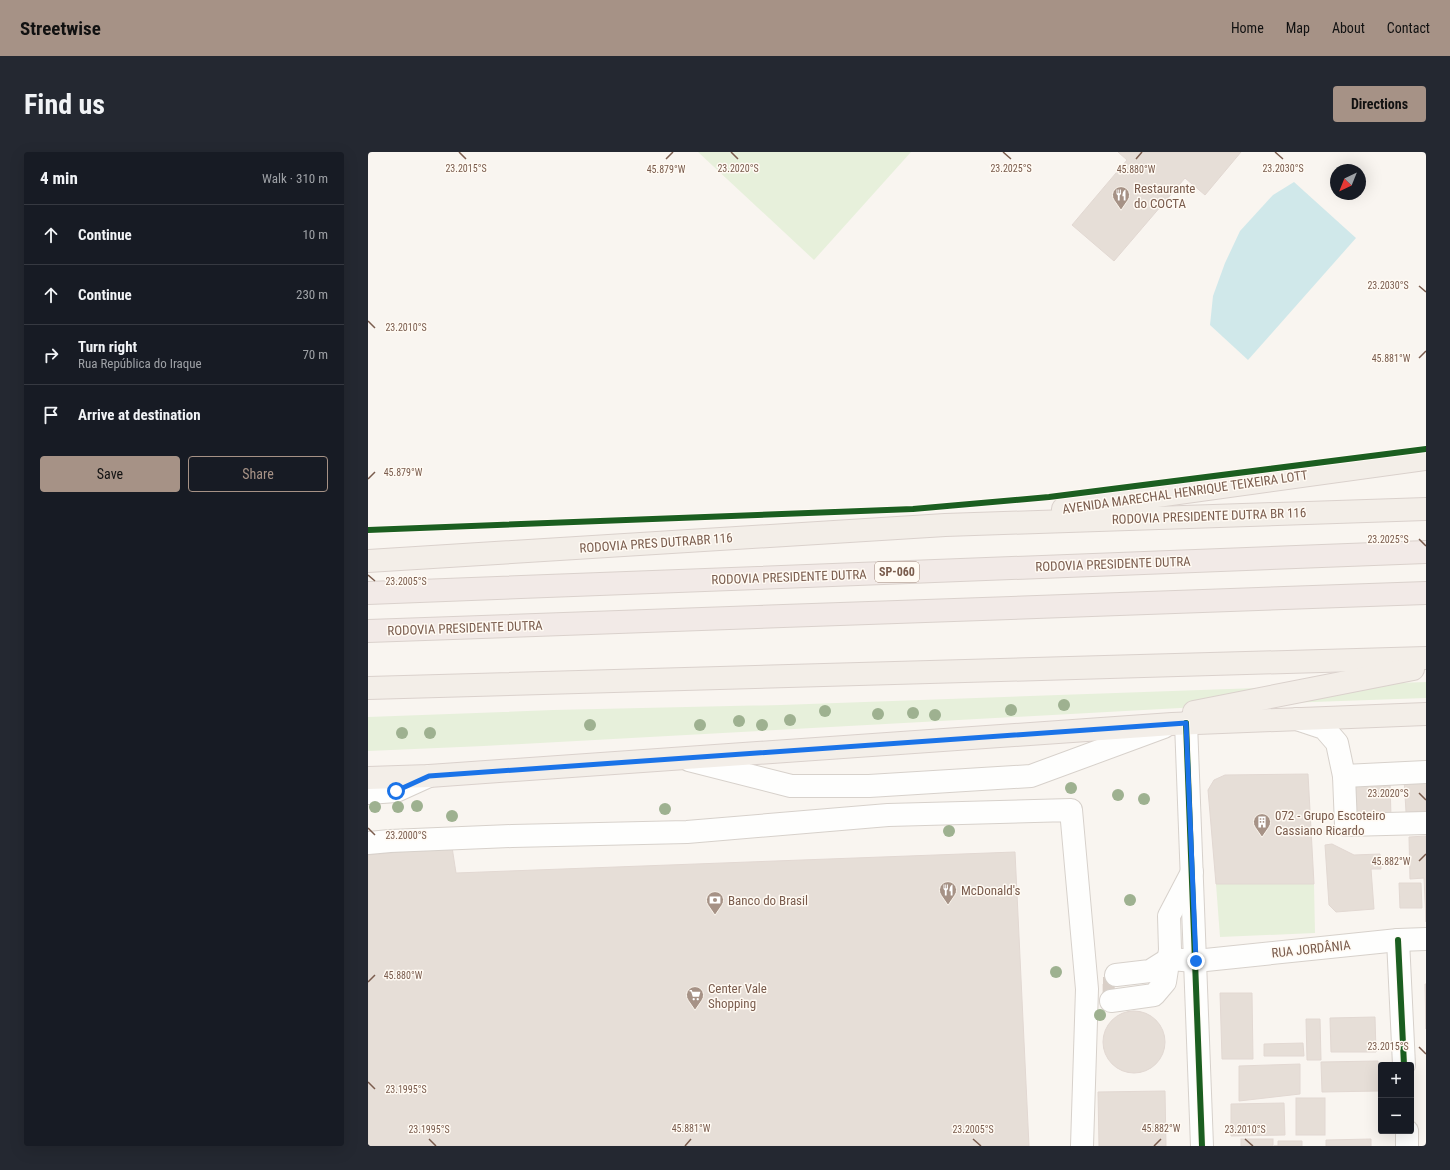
<!DOCTYPE html>
<meta charset="utf-8">
<style>
body{margin:0;font-family:"Roboto Condensed",sans-serif;background:#242831;color:#f1f3f6}
.controls{position:absolute;right:12px;bottom:12px;display:grid;overflow:hidden;border-radius:4px;box-shadow:0 4px 16px #0002}
.controls button{width:36px;height:36px;display:grid;place-items:center;padding:0;border:0;border-bottom:1px solid #363941;background:#171b24;color:#f1f3f6;font:20px sans-serif}
.compass{position:absolute;left:962px;top:12px;width:36px;height:36px;border-radius:50%;background:#171b24;box-shadow:0 4px 16px #0002;rotate:223deg}
.stop{position:absolute;width:12px;height:12px;margin:-9px;border:3px solid #1a73e8;border-radius:50%;background:#fff}
.stop.end{background:#1a73e8;border-color:#fff;box-shadow:0 1px 4px #0008}
.list{margin:0;padding:0;list-style:none}
h2{display:flex;justify-content:space-between;align-items:center;height:52px;margin:0;padding:0 16px;font-size:17px}
h2 small{font-size:13px;font-weight:400;color:#9ea1a6}
.list li{display:grid;grid-template-columns:26px 1fr auto;gap:12px;align-items:center;box-sizing:border-box;height:60px;padding:0 16px;border-top:1px solid #363941}
.list b{display:block;font-size:15px;white-space:nowrap}
.list p{margin:0;font-size:13px;white-space:nowrap;color:#9ea1a6}
.list em{font-size:13px;font-style:normal;color:#9ea1a6}
.actions{display:flex;gap:8px;padding:12px 16px}
.actions a{flex:1;padding:9px 0;border:1px solid #a69286;border-radius:4px;text-align:center;font-size:14px;color:#a69286}
.actions .main{background:#a69286;color:#111}
.icon{flex:none;width:22px;height:22px;fill:none;stroke:currentColor;stroke-width:2;stroke-linecap:round;stroke-linejoin:round}
.map{position:relative;flex:none;width:1058px;height:994px;overflow:hidden;border-radius:4px}
header{display:flex;align-items:center;gap:24px;box-sizing:border-box;height:56px;padding:0 20px;background:#a69286;color:#111}
header strong{font-size:19px}
nav{display:flex;gap:22px;margin-inline-start:auto;font-size:14px}
.intro{display:flex;align-items:center;justify-content:space-between;box-sizing:border-box;height:96px;padding:0 24px}
h1{margin:0;font-size:28px}
.button{padding:10px 18px;border-radius:4px;background:#a69286;color:#111;font-size:14px;font-weight:700}
main{display:flex;gap:24px;padding:0 24px}
aside{flex:1;background:#171b24;border-radius:4px;box-shadow:0 4px 16px #0002}
.map>svg:first-child{display:block}
</style>
<header>
<strong>Streetwise</strong>
<nav><a>Home</a><a>Map</a><a>About</a><a>Contact</a></nav>
</header>
<div class="intro"><h1>Find us</h1><a class="button">Directions</a></div>
<main>
<aside>
<h2>4 min<small>Walk · 310 m</small></h2>
<ul class="list">
<li><svg class="icon" aria-label="ahead" viewBox="0 0 24 24"><path d="M12 20V5M6 11l6-6 6 6"/></svg><div><b>Continue</b></div><em>10 m</em></li>
<li><svg class="icon" aria-label="ahead" viewBox="0 0 24 24"><path d="M12 20V5M6 11l6-6 6 6"/></svg><div><b>Continue</b></div><em>230 m</em></li>
<li><svg class="icon" aria-label="right" viewBox="0 0 24 24"><path d="M7 20v-9h11M14 6l5 5-5 5"/></svg><div><b>Turn right</b><p>Rua República do Iraque</p></div><em>70 m</em></li>
<li><svg class="icon" aria-label="arrive" viewBox="0 0 24 24"><path d="M6 21V4h12l-3 4 3 4H6"/></svg><div><b>Arrive at destination</b></div></li>
</ul>
<div class="actions"><a class="main">Save</a><a>Share</a></div>
</aside>
<div class="map">
<svg width="1058" height="994" viewBox="0 0 1058 994">
<rect width="100%" height="100%" fill="#f9f5f0"/>
<g fill="#e7f0db">
<polygon points="330,0 543,0 446,108"/>
<polygon points="1058,530 1058,546 885,552 116,594 0,599 0,565 185,558 413,553"/>
<polygon points="848,732 946,732 947,781 852,785"/>
</g>
<polygon fill="#d0e8ea" points="926,30 988,86 880,208 842,173 845,144 857,111 872,79 905,43"/>
<g fill="#e6ded7" stroke="#e2d8d2">
<polygon points="750,0 873,0 837,43 817,26 746,109 704,73 759,8"/>
<polygon points="940,622 946,732 848,732 840,638 846,628 857,623"/>
<polygon points="1058,625 1058,659 1038,660 1036,626"/>
<polygon points="1022,630 1023,665 972,667 971,631"/>
<polygon points="1058,684 1058,770 1056,726 1042,727 1041,685"/>
<polygon points="964,692 986,703 1012,702 1013,717 1003,717 1006,757 968,760 961,753 957,693"/>
<polygon points="84,695 88,721 647,700 661,994 0,994 0,703"/>
<polygon points="1031,731 1053,731 1054,756 1032,756"/>
<polygon points="746,831 747,842 735,842 735,832"/>
<polygon points="1057,832 1058,832 1058,877"/>
<polygon points="852,841 884,841 885,907 854,907"/>
<circle cx="766" cy="890" r="31"/>
<polygon points="1007,865 1008,900 963,900 962,866"/>
<polygon points="938,867 952,867 953,908 939,908"/>
<polygon points="935,891 936,904 896,904 896,892"/>
<polygon points="1010,909 1011,939 954,940 953,910"/>
<polygon points="932,912 932,942 871,949 871,914"/>
<polygon points="797,939 798,994 731,994 730,940"/>
<rect x="928" y="946" width="29" height="37"/>
<polygon points="916,951 917,983 863,984 863,952"/>
<rect x="873" y="987" width="32" height="7"/>
<polygon points="1003,987 1003,994 958,994 958,988"/>
<polygon points="910,989 934,989 934,994 906,994 910,994"/>
</g>
<g fill="none" stroke-linecap="round" stroke-linejoin="round">
<polyline stroke="#d9cfc7" stroke-width="22" stroke-dasharray="22 11" stroke-linecap="butt" points="735,836 746,836"/>
<g stroke="#d7d1cb" stroke-width="24">
<g id="minor">
<polyline points="929,567 956,576 969,591 976,624 978,673 1058,671"/>
<polyline points="818,571 834,994"/>
<polyline points="321,608 423,634 501,634 663,624 796,575"/>
<polyline points="976,624 1058,620"/>
<polyline points="0,641 28,639 61,624"/>
<polyline points="0,691 22,689 144,684 319,680 520,663 703,658 719,837 714,994"/>
<polyline points="1030,788 1036,913"/>
<polyline points="748,823 782,819 801,807 828,809 1030,788 1058,787"/>
<polyline points="743,849 786,843 797,830 802,798 801,764 824,720"/>
<polyline points="1039,979 1039,994"/>
</g>
</g>
<g stroke="#dad1cc" stroke-width="24">
<g id="major">
<polyline points="695,357 1058,307"/>
<polyline points="0,409 577,373 1058,357"/>
<polyline points="0,536 1058,506"/>
<polyline points="826,560 1045,517"/>
<polyline points="0,626 61,624 804,572 1058,562"/>
</g>
</g>
<g stroke="#dad1cc" stroke-width="24">
<g id="highway">
<polyline points="0,441 1058,400"/>
<polyline points="0,479 1058,441"/>
</g>
</g>
<use href="#minor" stroke="#fefefd" stroke-width="22"/>
<use href="#major" stroke="#f3eee8" stroke-width="22"/>
<use href="#highway" stroke="#f2eae7" stroke-width="22"/>
<g stroke="#fffaf3" stroke-width="8">
<g id="cycleway">
<polyline points="0,378 545,357 681,345 1058,297"/>
<polyline points="818,571 834,994"/>
<polyline points="1030,788 1036,913"/>
</g>
</g>
<use href="#cycleway" stroke="#1b5e20" stroke-width="6"/>
</g>
<g fill="#9eb190">
<circle cx="696" cy="553" r="6"/>
<circle cx="643" cy="558" r="6"/>
<circle cx="457" cy="559" r="6"/>
<circle cx="545" cy="561" r="6"/>
<circle cx="510" cy="562" r="6"/>
<circle cx="567" cy="563" r="6"/>
<circle cx="422" cy="568" r="6"/>
<circle cx="371" cy="569" r="6"/>
<circle cx="222" cy="573" r="6"/>
<circle cx="332" cy="573" r="6"/>
<circle cx="394" cy="573" r="6"/>
<circle cx="34" cy="581" r="6"/>
<circle cx="62" cy="581" r="6"/>
<circle cx="703" cy="636" r="6"/>
<circle cx="750" cy="643" r="6"/>
<circle cx="776" cy="647" r="6"/>
<circle cx="49" cy="654" r="6"/>
<circle cx="7" cy="655" r="6"/>
<circle cx="30" cy="655" r="6"/>
<circle cx="297" cy="657" r="6"/>
<circle cx="84" cy="664" r="6"/>
<circle cx="581" cy="679" r="6"/>
<circle cx="762" cy="748" r="6"/>
<circle cx="688" cy="820" r="6"/>
<circle cx="732" cy="863" r="6"/>
</g>
<g fill="none" stroke-linecap="round" stroke-linejoin="round">
<polyline stroke="#1a73e8" stroke-width="5" points="28,639 61,624 818,571 828,809"/>
</g>
<path fill="none" stroke="#7a5c4d" stroke-width="1.5" d="M91,0L98,7M363,0L370,7M635,0L643,7M907,0L915,7M298,7L305,0M768,7L774,0M1051,134L1058,140M0,169L7,176M1051,206L1058,199M0,327L7,320M1051,387L1058,394M0,423L7,429M1051,641L1058,648M0,676L7,683M1051,709L1058,702M0,830L7,823M1051,895L1058,902M0,930L7,937M61,987L68,994M605,987L613,994M877,987L885,994M317,994L323,987M786,994L793,987"/>
<defs>
<g id="restaurant-pin" transform="scale(0.9)"><path d="M0 17L-7.5 6A9.5 9.5 0 1 1 7.5 6Z" fill="#a69286" stroke="#fffaf3"/><path d="M-5-6h1v4h1v-4h1v4h1v-4h1v5L-1.5 .5V6h-2V.5L-5-1ZM5-6V6H3V1.5H1.5Q1.5-4 5-6Z" fill="#fff"/></g>
<g id="building-pin" transform="scale(0.9)"><path d="M0 17L-7.5 6A9.5 9.5 0 1 1 7.5 6Z" fill="#a69286" stroke="#fffaf3"/><path d="M-4-6H4V6H1V3H-1V6H-4ZM-2.5-4.3h1.7v1.8h-1.7ZM.8-4.3h1.7v1.8H.8ZM-2.5-1h1.7V.8h-1.7ZM.8-1h1.7V.8H.8Z" fill="#fff"/></g>
<g id="bank-pin" transform="scale(0.9)"><path d="M0 17L-7.5 6A9.5 9.5 0 1 1 7.5 6Z" fill="#a69286" stroke="#fffaf3"/><path d="M-6-4H6V4H-6ZM0-2.3a2.3 2.3 0 1 0 0 4.6a2.3 2.3 0 1 0 0-4.6Z" fill="#fff"/></g>
<g id="supermarket-pin" transform="scale(0.9)"><path d="M0 17L-7.5 6A9.5 9.5 0 1 1 7.5 6Z" fill="#a69286" stroke="#fffaf3"/><path d="M-6-5.5h2.5l.6 2H6L4.5 2H-2.5L-4.4-4H-6ZM-1.5 3.2a1.3 1.3 0 1 0 .1 0ZM3 3.2a1.3 1.3 0 1 0 .1 0Z" fill="#fff"/></g>
</defs>
<g fill-rule="evenodd">
<use href="#restaurant-pin" x="753" y="43"/>
<use href="#building-pin" x="894" y="670"/>
<use href="#restaurant-pin" x="580" y="738"/>
<use href="#bank-pin" x="347" y="748"/>
<use href="#supermarket-pin" x="327" y="843"/>
</g>
<g text-anchor="middle" dominant-baseline="central" stroke-width="3" stroke-linejoin="round" paint-order="stroke">
<rect fill="#fffaf3" stroke="#a28b7f" stroke-width="1" x="507" y="410" width="44" height="20" rx="3"/>
<g font-size="12" font-weight="bold" fill="#7a5c4d">
<text x="529" y="420">SP-060</text>
</g>
<g font-size="13" fill="#7a5c4d" stroke="#fffaf3" text-anchor="start">
<text x="766" y="36">Restaurante<tspan x="766" dy="15">do COCTA</tspan></text>
<text x="907" y="663">072 - Grupo Escoteiro<tspan x="907" dy="15">Cassiano Ricardo</tspan></text>
<text x="593" y="738">McDonald's</text>
<text x="360" y="748">Banco do Brasil</text>
<text x="340" y="836">Center Vale<tspan x="340" dy="15">Shopping</tspan></text>
</g>
<g font-size="13" fill="#7a5c4d" stroke="#fffaf3">
<text transform="translate(817 340) rotate(-8)">AVENIDA MARECHAL HENRIQUE TEIXEIRA LOTT</text>
<text transform="translate(841 364) rotate(-2)">RODOVIA PRESIDENTE DUTRA BR 116</text>
<text transform="translate(288 391) rotate(-4)">RODOVIA PRES DUTRABR 116</text>
<text transform="translate(745 412) rotate(-2)">RODOVIA PRESIDENTE DUTRA</text>
<text transform="translate(421 425) rotate(-2)">RODOVIA PRESIDENTE DUTRA</text>
<text transform="translate(97 476) rotate(-2)">RODOVIA PRESIDENTE DUTRA</text>
<text transform="translate(943 797) rotate(-6)">RUA JORDÂNIA</text>
</g>
</g>
<g font-size="10" text-anchor="middle" fill="#7a5c4d" stroke="#fffaf3" stroke-width="3" stroke-linejoin="round" paint-order="stroke">
<text x="98" y="20">23.2015°S</text>
<text x="370" y="20">23.2020°S</text>
<text x="643" y="20">23.2025°S</text>
<text x="915" y="20">23.2030°S</text>
<text x="298" y="21">45.879°W</text>
<text x="768" y="21">45.880°W</text>
<text x="1020" y="137">23.2030°S</text>
<text x="38" y="179">23.2010°S</text>
<text x="1023" y="210">45.881°W</text>
<text x="35" y="324">45.879°W</text>
<text x="1020" y="391">23.2025°S</text>
<text x="38" y="433">23.2005°S</text>
<text x="1020" y="645">23.2020°S</text>
<text x="38" y="687">23.2000°S</text>
<text x="1023" y="713">45.882°W</text>
<text x="35" y="827">45.880°W</text>
<text x="1020" y="898">23.2015°S</text>
<text x="38" y="941">23.1995°S</text>
<text x="323" y="980">45.881°W</text>
<text x="793" y="980">45.882°W</text>
<text x="61" y="981">23.1995°S</text>
<text x="605" y="981">23.2005°S</text>
<text x="877" y="981">23.2010°S</text>
</g>
</svg>
<div class="controls">
<button>+</button>
<button>−</button>
</div>
<svg class="compass" viewBox="-18 -18 36 36"><path d="M0-13l5 13h-10z" fill="#e53935"/><path d="M0 13l5-13h-10z" fill="#9ea1a6"/></svg>
<div class="stop" style="left:28px;top:639px"></div>
<div class="stop end" style="left:828px;top:809px"></div>
</div>
</main>
